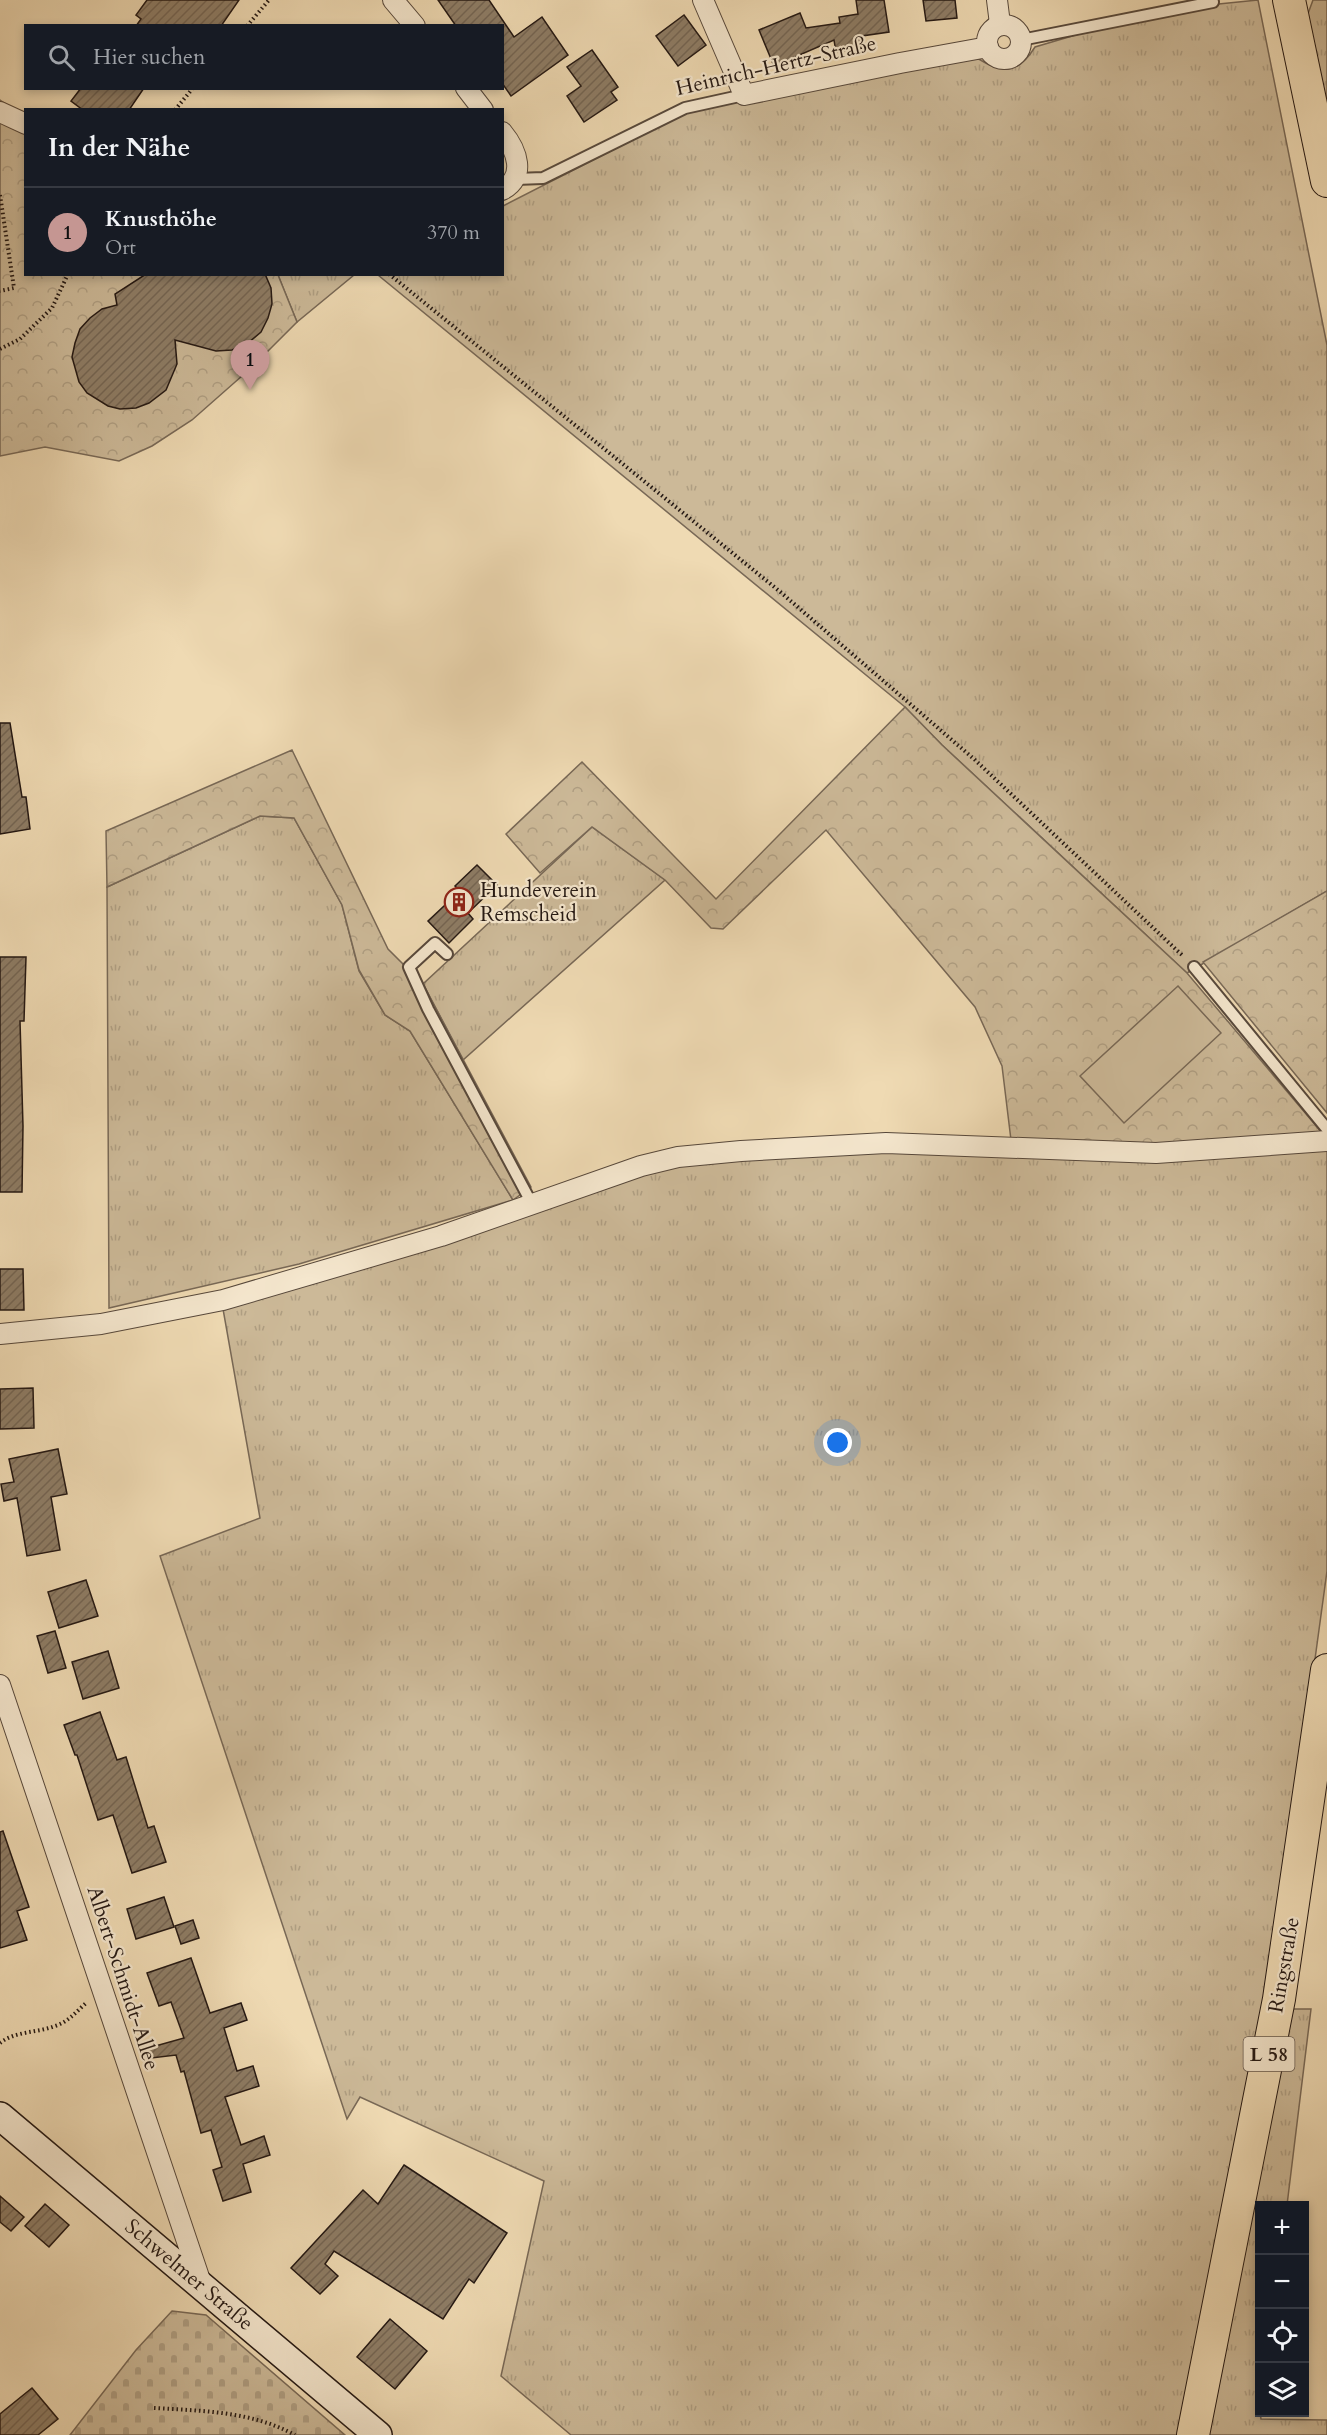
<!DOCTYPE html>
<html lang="de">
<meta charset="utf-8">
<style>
body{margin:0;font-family:Cardo,serif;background:#242831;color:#f1f3f6}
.controls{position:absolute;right:18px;bottom:18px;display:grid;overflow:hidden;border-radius:0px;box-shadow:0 3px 9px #0003}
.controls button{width:54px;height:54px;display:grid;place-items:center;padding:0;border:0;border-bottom:2px solid #363941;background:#171b24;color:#f1f3f6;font:30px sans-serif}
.you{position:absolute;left:838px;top:1443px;width:21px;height:21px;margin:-15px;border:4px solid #fff;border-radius:50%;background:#1a73e8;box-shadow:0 0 0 9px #1a73e833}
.badge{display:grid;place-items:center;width:39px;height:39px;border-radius:50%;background:#c59692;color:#111;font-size:20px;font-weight:700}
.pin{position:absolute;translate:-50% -50px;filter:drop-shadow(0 2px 3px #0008)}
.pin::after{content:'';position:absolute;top:32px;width:21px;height:18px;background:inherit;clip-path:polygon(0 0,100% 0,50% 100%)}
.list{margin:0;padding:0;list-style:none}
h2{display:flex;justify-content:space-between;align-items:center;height:78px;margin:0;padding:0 24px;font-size:26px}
h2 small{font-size:20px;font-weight:400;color:#9ea1a6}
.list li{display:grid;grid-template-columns:39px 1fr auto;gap:18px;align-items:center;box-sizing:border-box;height:90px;padding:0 24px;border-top:2px solid #363941}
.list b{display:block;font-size:22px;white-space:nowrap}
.list p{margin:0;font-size:20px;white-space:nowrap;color:#9ea1a6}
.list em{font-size:20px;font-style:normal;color:#9ea1a6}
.icon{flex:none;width:33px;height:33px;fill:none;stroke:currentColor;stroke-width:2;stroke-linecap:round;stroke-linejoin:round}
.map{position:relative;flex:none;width:1327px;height:2435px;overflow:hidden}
.search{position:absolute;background:#171b24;box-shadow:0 3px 9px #0003;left:24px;top:24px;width:480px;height:66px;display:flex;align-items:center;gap:15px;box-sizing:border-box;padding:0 21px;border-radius:0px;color:#9ea1a6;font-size:22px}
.panel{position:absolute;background:#171b24;box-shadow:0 3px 9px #0003;left:24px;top:108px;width:480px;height:168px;border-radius:0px}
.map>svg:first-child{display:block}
</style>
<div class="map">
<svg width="1327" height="2435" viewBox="0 0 1327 2435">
<defs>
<pattern id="grass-tufts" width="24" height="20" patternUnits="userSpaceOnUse" patternTransform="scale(1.5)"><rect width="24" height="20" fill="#ccb998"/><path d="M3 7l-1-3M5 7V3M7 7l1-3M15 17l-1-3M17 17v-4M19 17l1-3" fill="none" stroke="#af9e82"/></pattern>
<pattern id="forest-crowns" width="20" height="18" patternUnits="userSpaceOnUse" patternTransform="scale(1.5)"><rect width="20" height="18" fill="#ccb998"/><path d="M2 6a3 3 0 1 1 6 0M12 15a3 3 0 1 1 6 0" fill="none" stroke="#af9e82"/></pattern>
<pattern id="cemetery-stones" width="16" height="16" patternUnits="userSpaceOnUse" patternTransform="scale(1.5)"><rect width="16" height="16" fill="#ccb998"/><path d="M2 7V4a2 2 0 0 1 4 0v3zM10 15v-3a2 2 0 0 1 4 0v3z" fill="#af9e82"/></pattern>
<pattern id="building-hatch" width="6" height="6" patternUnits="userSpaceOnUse" patternTransform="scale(1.5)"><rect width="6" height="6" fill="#8e7d66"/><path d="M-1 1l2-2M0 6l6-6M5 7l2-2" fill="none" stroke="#746553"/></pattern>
</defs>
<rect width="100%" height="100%" fill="#efdab3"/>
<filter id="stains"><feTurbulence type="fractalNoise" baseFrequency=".00333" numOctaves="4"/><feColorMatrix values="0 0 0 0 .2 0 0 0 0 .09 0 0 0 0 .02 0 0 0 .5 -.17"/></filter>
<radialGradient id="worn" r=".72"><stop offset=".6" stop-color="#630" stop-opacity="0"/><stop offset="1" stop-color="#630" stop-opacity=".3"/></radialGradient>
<g fill="url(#grass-tufts)" stroke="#786856" stroke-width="1.5">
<path d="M1258,0L1327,345V891L1187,973L942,745L905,707L378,275L502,274L503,206L689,111L752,98L977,58C1004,75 1018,74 1035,47L1089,31L1189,7Z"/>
<polygon points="1313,0 1327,0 1327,121 1306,19"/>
<polygon points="278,275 354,275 297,322"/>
<polygon points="260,816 294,818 342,905 359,971 385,1015 410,1031 513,1200 299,1264 109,1308 107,887"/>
<polygon points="592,827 665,880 463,1060 423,984"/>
<polygon points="1327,1148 1327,1571 1271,1982 1180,2435 571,2435 501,2376 544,2181 360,2097 347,2119 160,1556 260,1518 223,1309 667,1167 746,1157 852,1152"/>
<polygon points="1293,2009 1311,2009 1287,2205 1260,2206 1260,2412 1261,2419 1327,2420 1327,2435 1206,2435"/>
</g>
<g fill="url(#forest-crowns)" stroke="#786856" stroke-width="1.5">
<polygon points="0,100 25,117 26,274 278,275 297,322 251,368 192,420 152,446 119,461 45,447 0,456"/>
<polygon points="905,707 942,745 1187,973 1323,1134 1194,1144 1011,1140 1002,1066 975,1007 826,830 723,929 711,928 665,880 592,827 540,873 506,834 582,762 716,899"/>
<polygon points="292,750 388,949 423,984 531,1187 513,1200 410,1031 385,1015 359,970 342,905 294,818 260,816 107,887 106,831"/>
<polygon points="1327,891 1327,1113 1203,962"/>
</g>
<polygon fill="url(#cemetery-stones)" stroke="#786856" stroke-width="1.5" points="172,2311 206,2315 345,2435 70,2435 136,2350"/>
<polygon fill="#ccb998" stroke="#786856" stroke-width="1.5" points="1178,986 1221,1033 1124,1123 1080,1076"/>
<g fill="url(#building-hatch)" stroke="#241813" stroke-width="1.5">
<polygon points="147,0 239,0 221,26 136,26 141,19 136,15"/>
<polygon points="438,0 489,0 514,37 542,17 568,55 511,96 502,83 502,26 456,26"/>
<polygon points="856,0 884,0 889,32 862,36 863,48 836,52 834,40 774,66 759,30 800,13 806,28 840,23 839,17 858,14"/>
<polygon points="923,0 955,0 957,18 926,21"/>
<polygon points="684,15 706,45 678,66 656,36"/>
<polygon points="592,50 618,87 611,92 617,100 584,122 567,96 581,86 567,67"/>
<polygon points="81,88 144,88 129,110 83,110 71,101"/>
<polygon points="146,274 265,274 271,288 272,304 268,318 261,332 248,343 232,350 216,351 175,340 177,364 166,390 149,403 136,408 120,409 108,406 87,393 79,382 72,357 75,343 80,329 90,318 102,309 117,305 115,294"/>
<polygon points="0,723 10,723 22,797 26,797 30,829 0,834"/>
<polygon points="477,865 497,885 468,913 473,919 449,943 428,921 460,891 455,886"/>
<polygon points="0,957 26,957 24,1021 20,1021 23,1126 22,1192 0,1192"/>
<polygon points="0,1269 23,1269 24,1310 0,1310"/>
<polygon points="33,1388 34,1428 0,1429 0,1389"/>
<polygon points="58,1449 67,1494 51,1497 60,1550 27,1556 17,1498 4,1501 1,1484 14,1482 9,1459"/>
<polygon points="86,1580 98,1616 59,1628 48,1592"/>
<polygon points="55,1631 66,1668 48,1673 37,1636"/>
<polygon points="108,1651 119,1688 83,1699 72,1662"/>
<polygon points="100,1712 117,1760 126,1757 148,1828 154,1826 166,1862 132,1873 113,1815 98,1820 77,1755 75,1755 64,1725"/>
<polygon points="3,1831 29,1907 17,1911 27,1940 0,1948 0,1832"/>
<polygon points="164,1897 174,1927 136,1939 127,1909"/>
<polygon points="193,1920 199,1938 181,1944 175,1926"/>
<polygon points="191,1958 210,2013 241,2003 247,2020 224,2028 237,2071 253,2066 259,2086 225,2097 241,2145 264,2136 270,2155 243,2164 251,2192 223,2201 213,2170 222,2167 211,2130 201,2133 184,2071 181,2072 176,2055 143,2059 141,2050 184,2038 171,2002 159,2006 147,1973"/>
<polygon points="404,2165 507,2233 474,2283 469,2279 443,2319 334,2251 325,2264 338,2276 320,2294 291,2268 363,2190 378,2204"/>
<polygon points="0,2196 24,2217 11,2231 0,2222"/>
<polygon points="45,2204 69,2225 49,2247 25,2226"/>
<polygon points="390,2319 427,2351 395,2389 357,2357"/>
<polygon points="32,2388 58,2419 38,2435 0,2435 0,2414"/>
</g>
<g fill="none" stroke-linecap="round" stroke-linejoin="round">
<g stroke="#57483b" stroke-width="14">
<g id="lane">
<polyline points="1021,40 1213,2"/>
<polyline points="516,179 543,178 685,108 744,95"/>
<polyline points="447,954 435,943 409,967 428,1009 532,1204"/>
<polyline points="1194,967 1327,1129"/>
</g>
</g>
<g stroke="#57483b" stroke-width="22">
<g id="street">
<polyline points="393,0 415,26"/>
<polyline points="703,0 744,95 900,63 988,47"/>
<polyline points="997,0 1000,24"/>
<circle cx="1004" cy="42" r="17"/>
<polyline points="466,88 483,110"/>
<polyline points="0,112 26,124"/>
<path d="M502,132C517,150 527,177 502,190"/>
<polyline points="0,1334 101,1324 223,1300 441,1236 641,1166 678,1157 741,1151 886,1143 1156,1153 1327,1141"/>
<polyline points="0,1685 201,2283"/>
</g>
</g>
<g stroke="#241813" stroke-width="30">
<polyline id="secondary" points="0,2116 378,2435"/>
</g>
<g stroke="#241813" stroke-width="34">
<g id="primary">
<polyline points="1289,0 1327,181"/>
<polyline points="1193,2435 1279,1999 1327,1670"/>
</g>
</g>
<g stroke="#241813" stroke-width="4" stroke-dasharray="1.5 3" stroke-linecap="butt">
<polyline points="247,26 269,0"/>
<polyline points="175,110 193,88"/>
<polyline points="0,195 14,288 0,291"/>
<polyline points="389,274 778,590 974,759 1183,956"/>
<polyline points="0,349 20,339 52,308 68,274"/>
<path d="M0,2043C15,2031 37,2033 55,2026C68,2022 76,2012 86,2003"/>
<path d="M154,2408C203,2411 251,2411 295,2435"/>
</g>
<use href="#lane" stroke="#f5e7ce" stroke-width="10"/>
<use href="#street" stroke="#f5e7ce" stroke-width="20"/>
<use href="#secondary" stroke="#f5e7ce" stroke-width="27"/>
<use href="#primary" stroke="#efdab3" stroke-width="32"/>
</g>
<defs>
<g id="building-ring" transform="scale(1.5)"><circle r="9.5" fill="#f5e7ce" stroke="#8f2418" stroke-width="1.5"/><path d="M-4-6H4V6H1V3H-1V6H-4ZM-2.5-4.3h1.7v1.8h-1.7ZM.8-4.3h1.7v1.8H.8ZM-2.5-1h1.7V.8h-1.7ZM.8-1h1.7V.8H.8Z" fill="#8f2418"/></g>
</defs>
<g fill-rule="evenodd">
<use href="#building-ring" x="459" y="902"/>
</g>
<g text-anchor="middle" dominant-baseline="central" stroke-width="4.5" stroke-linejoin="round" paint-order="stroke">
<rect fill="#f5e7ce" stroke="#63564b" stroke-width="1.5" x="1243.5" y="2037" width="51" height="34" rx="4.5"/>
<g font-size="20" font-weight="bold" fill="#241813">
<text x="1269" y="2054">L 58</text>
</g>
<g font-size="21" fill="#241813" stroke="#f5e7ce">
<text transform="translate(776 66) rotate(-13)">Heinrich-Hertz-Straße</text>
<text transform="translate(1284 1965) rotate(-80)">Ringstraße</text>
<text transform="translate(123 1978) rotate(72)">Albert-Schmidt-Allee</text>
<text transform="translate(189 2275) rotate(40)">Schwelmer Straße</text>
</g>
<g font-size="21" fill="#241813" stroke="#f5e7ce" text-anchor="start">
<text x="480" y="890">Hundeverein<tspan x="480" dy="24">Remscheid</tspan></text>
</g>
</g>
<rect width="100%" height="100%" filter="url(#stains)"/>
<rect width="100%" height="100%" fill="url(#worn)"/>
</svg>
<div class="controls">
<button>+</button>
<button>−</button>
<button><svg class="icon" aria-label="locate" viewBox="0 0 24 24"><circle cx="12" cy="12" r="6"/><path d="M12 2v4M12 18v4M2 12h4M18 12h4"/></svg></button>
<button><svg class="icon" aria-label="layers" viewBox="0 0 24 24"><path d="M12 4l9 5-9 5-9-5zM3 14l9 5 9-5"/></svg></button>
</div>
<div class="you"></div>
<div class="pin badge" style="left:250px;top:390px">1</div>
<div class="search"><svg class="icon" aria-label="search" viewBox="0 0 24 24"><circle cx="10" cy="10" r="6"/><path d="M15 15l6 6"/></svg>Hier suchen</div>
<section class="panel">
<h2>In der Nähe<small></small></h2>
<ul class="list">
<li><span class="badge">1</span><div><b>Knusthöhe</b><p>Ort</p></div><em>370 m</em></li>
</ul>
</section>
</div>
